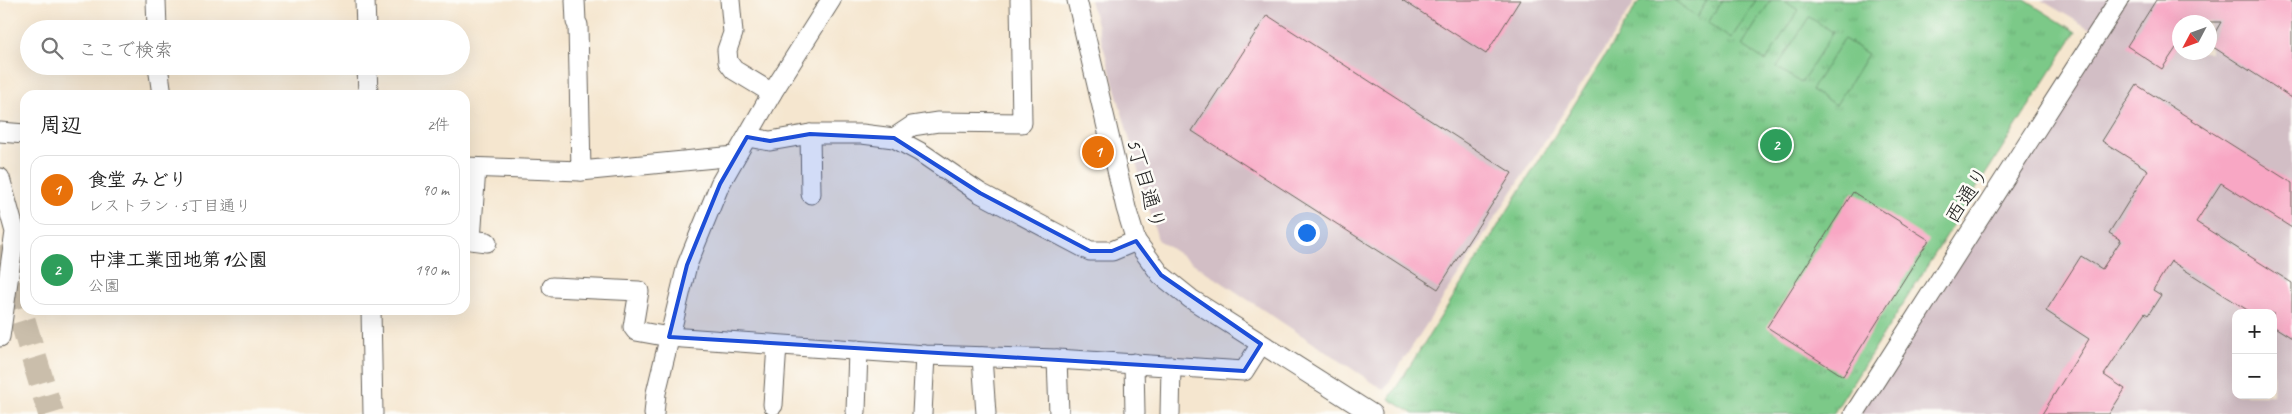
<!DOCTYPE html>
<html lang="ja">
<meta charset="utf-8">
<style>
body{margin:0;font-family:Caveat,"Klee One",sans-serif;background:#f6f6f6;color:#222}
.controls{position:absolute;right:15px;bottom:15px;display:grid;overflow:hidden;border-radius:10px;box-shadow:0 5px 20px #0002}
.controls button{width:45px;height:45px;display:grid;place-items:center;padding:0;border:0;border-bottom:1px solid #e0e0e0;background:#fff;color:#222;font:25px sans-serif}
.compass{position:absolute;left:2172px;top:15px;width:45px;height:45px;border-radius:50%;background:#fff;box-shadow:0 5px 20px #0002;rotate:229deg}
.you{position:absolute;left:1306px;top:232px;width:18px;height:18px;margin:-12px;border:4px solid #fff;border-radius:50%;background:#1a73e8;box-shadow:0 0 0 8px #1a73e833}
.badge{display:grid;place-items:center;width:32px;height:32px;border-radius:50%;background:#2563eb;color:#fff;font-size:16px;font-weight:700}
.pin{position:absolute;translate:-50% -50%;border:2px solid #fff;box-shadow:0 1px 5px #0006}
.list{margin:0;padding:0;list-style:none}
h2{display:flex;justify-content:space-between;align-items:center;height:65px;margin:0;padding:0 20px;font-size:21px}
h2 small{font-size:16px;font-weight:400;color:#767676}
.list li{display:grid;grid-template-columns:32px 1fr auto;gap:15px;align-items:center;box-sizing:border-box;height:70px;margin:0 10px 10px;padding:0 10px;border:1px solid #e0e0e0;border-radius:15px}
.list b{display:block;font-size:19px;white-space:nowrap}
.list p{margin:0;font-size:16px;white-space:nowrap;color:#767676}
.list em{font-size:16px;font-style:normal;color:#767676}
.icon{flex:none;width:28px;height:28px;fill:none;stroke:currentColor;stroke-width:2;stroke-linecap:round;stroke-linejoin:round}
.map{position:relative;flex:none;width:2292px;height:414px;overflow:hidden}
.search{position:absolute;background:#fff;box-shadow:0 5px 20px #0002;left:20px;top:20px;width:450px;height:55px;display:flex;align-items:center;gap:12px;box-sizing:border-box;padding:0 18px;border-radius:28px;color:#767676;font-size:19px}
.panel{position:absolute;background:#fff;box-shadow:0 5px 20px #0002;left:20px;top:90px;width:450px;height:225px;border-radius:15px}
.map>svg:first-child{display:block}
</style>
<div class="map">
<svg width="2292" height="414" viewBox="0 0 2292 414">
<defs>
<pattern id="grass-tufts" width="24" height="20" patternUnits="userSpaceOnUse" patternTransform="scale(1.25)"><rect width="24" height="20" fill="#7bc988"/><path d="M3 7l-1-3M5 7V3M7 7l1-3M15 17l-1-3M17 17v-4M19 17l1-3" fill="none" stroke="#6aac75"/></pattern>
</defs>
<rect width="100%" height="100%" fill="#fdfcf7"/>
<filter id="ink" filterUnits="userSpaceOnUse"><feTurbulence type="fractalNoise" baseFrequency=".02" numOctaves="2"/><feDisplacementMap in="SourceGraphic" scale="10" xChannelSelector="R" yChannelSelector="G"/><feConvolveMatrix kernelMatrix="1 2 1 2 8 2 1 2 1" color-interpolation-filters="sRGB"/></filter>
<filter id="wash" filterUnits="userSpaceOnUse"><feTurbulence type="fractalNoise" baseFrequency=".0096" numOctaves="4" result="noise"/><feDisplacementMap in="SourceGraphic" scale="20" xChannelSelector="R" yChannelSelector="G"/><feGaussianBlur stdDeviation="1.12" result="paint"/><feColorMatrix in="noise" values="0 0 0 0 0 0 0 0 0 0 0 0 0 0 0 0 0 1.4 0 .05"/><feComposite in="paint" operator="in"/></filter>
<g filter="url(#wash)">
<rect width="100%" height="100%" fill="#f5e6cf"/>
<g fill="#d2bec5" fill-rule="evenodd">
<polygon points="1090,0 1636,0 1384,390 1158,240"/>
<path d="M2041,0H2292V414H1860L2097,33ZM2180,22H2210V52H2180ZM2236,313H2273V395H2236Z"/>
</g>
<polygon fill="url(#grass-tufts)" stroke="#4c7252" points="1640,0 2025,0 2076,32 1833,414 1414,414 1389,399"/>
<g fill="#7bc988" stroke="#4c7252">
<polygon points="1674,0 1707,0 1697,17"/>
<polygon points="1722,0 1756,0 1731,39 1708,23"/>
<polygon points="1771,0 1783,0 1798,10 1766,61 1742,45"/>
<polygon points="1809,17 1833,32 1801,83 1777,67"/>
<polygon points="1844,39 1868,54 1836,105 1811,90"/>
</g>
<g id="blocks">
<g fill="#f8a7c4">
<polygon points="1402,0 1520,0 1486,54"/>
<polygon points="2156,0 2292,0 2292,98 2210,45 2210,41 2221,22 2180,22 2180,42 2162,69 2127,46"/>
<polygon points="1267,15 1512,173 1438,289 1192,131"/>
<polygon points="2137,85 2292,183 2292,228 2221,183 2196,222 2292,283 2292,338 2273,326 2273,313 2252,313 2171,261 2153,290 2161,295 2148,315 2145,313 2104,375 2125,389 2109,414 2042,414 2089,339 2046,311 2081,256 2102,269 2121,240 2109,233 2148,170 2102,141"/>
<polygon points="1853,192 1929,240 1843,376 1767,327"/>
</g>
</g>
</g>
<g filter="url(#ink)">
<use href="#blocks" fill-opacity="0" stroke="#68635b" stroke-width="1"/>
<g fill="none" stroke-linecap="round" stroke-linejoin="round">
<polyline stroke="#cabeab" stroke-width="26" stroke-dasharray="26 13" stroke-linecap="butt" points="0,246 51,414"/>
<g stroke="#68635b" stroke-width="21">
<g id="minor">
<polyline points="156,0 157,29"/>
<polyline points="365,0 366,29"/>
<polyline points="575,0 576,22 578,25 581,171"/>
<polyline points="730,0 733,33 727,50 728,62 734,70 772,93"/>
<polyline points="1077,0 1126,208 1136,241 1161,275 1191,299 1372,414"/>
<polyline points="158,66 162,95"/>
<polyline points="367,66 368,95"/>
<polyline points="0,132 25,134"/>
<polyline points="810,134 811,194"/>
<polyline points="747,137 770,141 810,134 862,134 894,138 920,152 980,193 1090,251 1112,251 1136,241"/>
<polyline points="894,138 912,126 938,122 1022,123 1020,0"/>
<polyline points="465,167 581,171 735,156"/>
<polyline points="476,168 471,240 487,242"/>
<polyline points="0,178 15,232 0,337"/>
<polyline points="552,287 639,291 633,327 636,331 669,337 925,355 1057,359 1244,371 1261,344"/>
<polyline points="371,310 373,414"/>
<polyline points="982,357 986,414"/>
<polyline points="1057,359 1059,414"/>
<polyline points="1134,363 1135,414"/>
<polyline points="773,405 777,345"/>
<polyline points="856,412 858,350"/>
<polyline points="654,414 656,393 687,265 720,184 772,93 831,0"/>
<polyline points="922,414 925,355"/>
<polyline points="1170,414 1171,366"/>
<polyline points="1854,414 2119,0"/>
</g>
</g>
<use href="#minor" stroke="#fff" stroke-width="19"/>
</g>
</g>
<path fill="#1d4ed8" fill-opacity="0.2" stroke="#1d4ed8" stroke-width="4" stroke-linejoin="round" d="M810,134L894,138L980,193L1090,251H1112L1136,241L1161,275L1261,344L1244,371L669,337L687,265L720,184L747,137L770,141Z"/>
<g text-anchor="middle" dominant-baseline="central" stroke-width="5" stroke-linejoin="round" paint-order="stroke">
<g font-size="21" fill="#1c1c1c" stroke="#fdfcf7">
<text transform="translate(1146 184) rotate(74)">5丁目通り</text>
<text transform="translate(1967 195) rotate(-57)">西通り</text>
</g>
</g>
</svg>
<div class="controls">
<button>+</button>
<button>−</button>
</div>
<svg class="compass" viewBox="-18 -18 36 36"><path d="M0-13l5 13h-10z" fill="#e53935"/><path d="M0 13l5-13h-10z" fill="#767676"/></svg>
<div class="you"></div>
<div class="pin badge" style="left:1098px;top:152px;background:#e8710a">1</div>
<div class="pin badge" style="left:1776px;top:145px;background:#2e9e5b">2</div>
<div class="search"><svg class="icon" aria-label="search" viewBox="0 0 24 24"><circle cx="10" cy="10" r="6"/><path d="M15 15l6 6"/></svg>ここで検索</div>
<section class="panel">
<h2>周辺<small>2件</small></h2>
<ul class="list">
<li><span class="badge" style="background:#e8710a">1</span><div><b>食堂 みどり</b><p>レストラン · 5丁目通り</p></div><em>90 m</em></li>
<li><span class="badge" style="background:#2e9e5b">2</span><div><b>中津工業団地第1公園</b><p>公園</p></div><em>190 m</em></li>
</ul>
</section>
</div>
